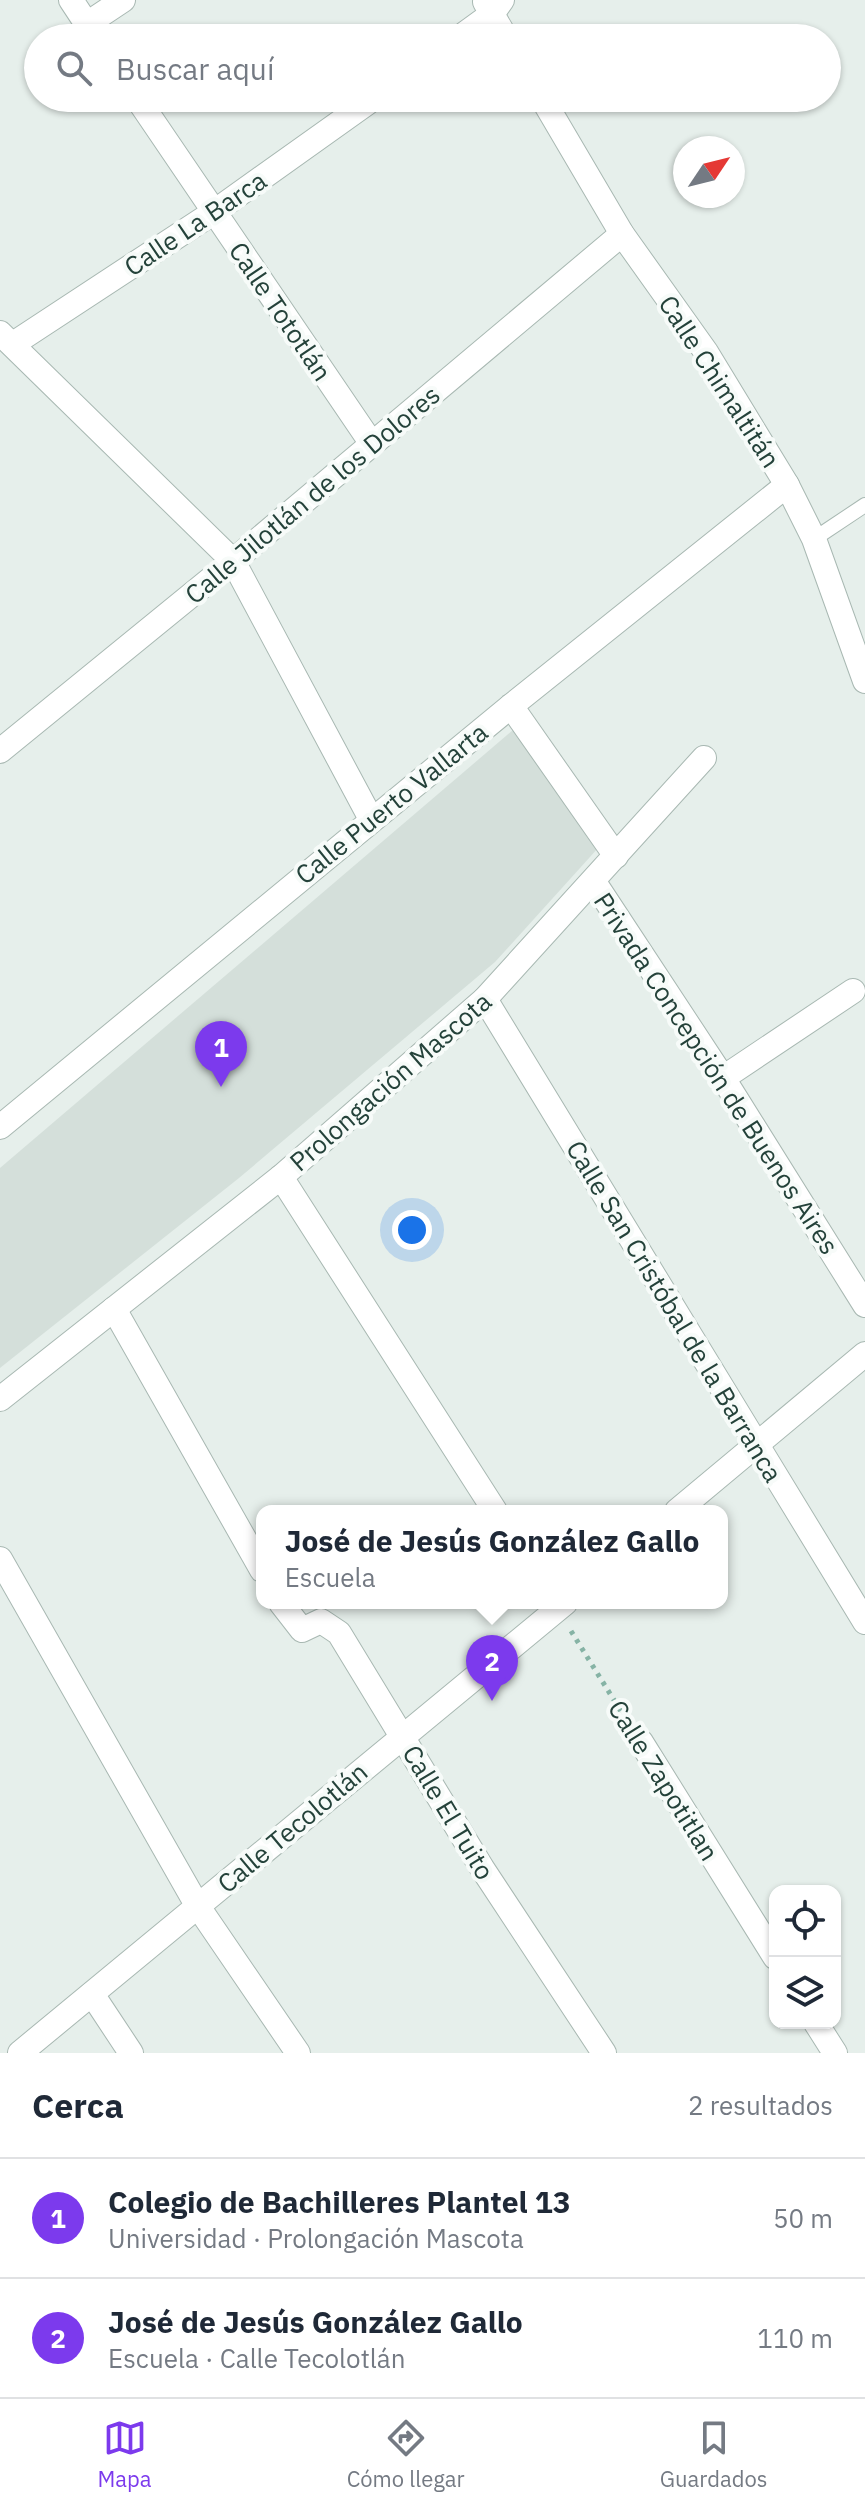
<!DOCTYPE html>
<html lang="es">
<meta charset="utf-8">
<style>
body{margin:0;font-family:"IBM Plex Sans",sans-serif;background:#f2f2f3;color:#1f2937}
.controls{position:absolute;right:24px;bottom:24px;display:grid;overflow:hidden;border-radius:16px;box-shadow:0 2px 6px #0004}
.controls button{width:72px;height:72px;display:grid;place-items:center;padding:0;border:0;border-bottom:2px solid #e0e1e3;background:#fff;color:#1f2937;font:40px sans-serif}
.compass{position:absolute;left:673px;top:136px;width:72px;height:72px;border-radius:50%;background:#fff;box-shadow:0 2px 6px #0004;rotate:55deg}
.you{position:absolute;left:412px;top:1230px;width:28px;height:28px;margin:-20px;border:6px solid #fff;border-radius:50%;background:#1a73e8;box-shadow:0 0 0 12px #1a73e833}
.badge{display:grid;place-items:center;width:52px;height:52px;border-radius:50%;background:#7c3aed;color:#fff;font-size:26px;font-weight:700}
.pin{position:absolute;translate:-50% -66px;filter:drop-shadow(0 2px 4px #0008)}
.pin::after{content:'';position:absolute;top:42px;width:28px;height:24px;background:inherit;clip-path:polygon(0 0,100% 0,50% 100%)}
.popup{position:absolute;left:256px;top:1505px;width:472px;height:104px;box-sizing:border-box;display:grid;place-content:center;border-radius:16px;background:#fff;filter:drop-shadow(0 2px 6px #0005);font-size:26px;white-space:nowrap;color:#747a83}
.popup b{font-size:30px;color:#1f2937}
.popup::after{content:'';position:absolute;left:50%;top:100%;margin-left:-16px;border:16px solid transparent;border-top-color:#fff}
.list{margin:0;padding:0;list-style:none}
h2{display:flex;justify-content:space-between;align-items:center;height:104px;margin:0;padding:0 32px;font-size:34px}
h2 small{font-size:26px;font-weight:400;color:#747a83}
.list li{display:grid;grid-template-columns:52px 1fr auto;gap:24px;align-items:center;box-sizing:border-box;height:120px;padding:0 32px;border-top:2px solid #e0e1e3}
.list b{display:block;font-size:30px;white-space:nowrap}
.list p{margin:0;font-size:26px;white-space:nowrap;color:#747a83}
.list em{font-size:26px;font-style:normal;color:#747a83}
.icon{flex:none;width:44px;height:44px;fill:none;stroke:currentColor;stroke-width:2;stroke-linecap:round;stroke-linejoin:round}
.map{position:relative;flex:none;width:865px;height:2053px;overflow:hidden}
.search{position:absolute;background:#fff;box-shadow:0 2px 6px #0004;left:24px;right:24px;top:24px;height:88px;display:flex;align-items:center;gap:20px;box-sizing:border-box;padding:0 28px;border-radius:44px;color:#747a83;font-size:30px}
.sheet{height:344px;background:#fff}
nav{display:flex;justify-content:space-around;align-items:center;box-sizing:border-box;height:112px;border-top:2px solid #e0e1e3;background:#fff;font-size:22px;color:#747a83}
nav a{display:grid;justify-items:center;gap:4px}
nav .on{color:#7c3aed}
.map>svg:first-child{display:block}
</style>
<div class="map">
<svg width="865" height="2053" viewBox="0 0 865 2053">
<rect width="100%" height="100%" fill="#e6efeb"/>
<polygon fill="#d4dfda" points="513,730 599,847 495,962 239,1178 0,1368 0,1168"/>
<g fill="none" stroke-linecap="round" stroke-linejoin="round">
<g stroke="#a8b8b2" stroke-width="16">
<polyline id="service" points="814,539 865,505"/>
</g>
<g stroke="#a8b8b2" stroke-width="26">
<g id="minor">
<polyline points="71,0 96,38"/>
<polyline points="485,2 506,38"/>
<polyline points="87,24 123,0"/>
<polyline points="459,38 492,14 502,0"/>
<polyline points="137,98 372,444"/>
<polyline points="542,98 622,234 706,352 787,485 814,539 865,681"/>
<polyline points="0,333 233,561 371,819"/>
<polyline points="13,344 214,212 374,98"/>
<polyline points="511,706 616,856"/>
<polyline points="0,751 233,561 622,234"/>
<polyline points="594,882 723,1078 865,1305"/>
<polyline points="485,999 865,1622"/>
<polyline points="723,1078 853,991"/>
<polyline points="0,1127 511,706 787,485"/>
<polyline points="281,1177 495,1511"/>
<polyline points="114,1309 262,1570"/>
<polyline points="0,1399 281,1177 485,999 704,758"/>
<polyline points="677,1511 865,1354"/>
<polyline points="0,1559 197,1905 298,2053"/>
<polyline points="281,1603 302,1630 321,1621 339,1633 482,1868 604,2053"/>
<polyline points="641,1742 775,1957"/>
<polyline points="92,1994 131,2053"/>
<polyline points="816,2023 835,2053"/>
<polyline points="20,2053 565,1603"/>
</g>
</g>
<polyline stroke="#86b3a5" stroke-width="5" stroke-dasharray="4 6" stroke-linecap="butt" points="571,1631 627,1721"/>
<use href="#service" stroke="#fff" stroke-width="14"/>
<use href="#minor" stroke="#fff" stroke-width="24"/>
</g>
<g text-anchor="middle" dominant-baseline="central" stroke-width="8" stroke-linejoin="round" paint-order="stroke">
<g font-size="26" fill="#24423a" stroke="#f7fbf9">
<text transform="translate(195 223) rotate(-34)">Calle La Barca</text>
<text transform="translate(281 311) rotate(56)">Calle Tototlán</text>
<text transform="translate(720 381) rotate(57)">Calle Chimaltitán</text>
<text transform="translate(312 494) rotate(-40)">Calle Jilotlán de los Dolores</text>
<text transform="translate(391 803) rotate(-39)">Calle Puerto Vallarta</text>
<text transform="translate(717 1073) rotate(57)">Privada Concepción de Buenos Aires</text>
<text transform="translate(390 1081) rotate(-41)">Prolongación Mascota</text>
<text transform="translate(675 1311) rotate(59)">Calle San Cristóbal de la Barranca</text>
<text transform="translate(664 1780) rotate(58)">Calle Zapotitlan</text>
<text transform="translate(449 1812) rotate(59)">Calle El Tuito</text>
<text transform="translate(292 1827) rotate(-40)">Calle Tecolotlán</text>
</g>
</g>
</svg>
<div class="controls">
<button><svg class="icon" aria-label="locate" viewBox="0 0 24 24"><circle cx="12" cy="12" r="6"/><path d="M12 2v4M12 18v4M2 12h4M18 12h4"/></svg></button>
<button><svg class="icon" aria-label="layers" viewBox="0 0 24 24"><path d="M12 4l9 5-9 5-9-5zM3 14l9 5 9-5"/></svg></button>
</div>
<svg class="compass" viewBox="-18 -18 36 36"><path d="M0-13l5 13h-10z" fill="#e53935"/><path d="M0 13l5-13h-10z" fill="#747a83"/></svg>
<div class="you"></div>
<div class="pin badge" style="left:221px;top:1087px">1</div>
<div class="pin badge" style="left:492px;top:1701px">2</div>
<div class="popup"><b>José de Jesús González Gallo</b>Escuela</div>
<div class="search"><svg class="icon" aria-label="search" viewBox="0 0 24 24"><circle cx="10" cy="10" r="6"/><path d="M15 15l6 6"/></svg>Buscar aquí</div>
</div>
<section class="sheet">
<h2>Cerca<small>2 resultados</small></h2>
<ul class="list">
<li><span class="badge">1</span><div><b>Colegio de Bachilleres Plantel 13</b><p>Universidad · Prolongación Mascota</p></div><em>50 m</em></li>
<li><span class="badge">2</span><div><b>José de Jesús González Gallo</b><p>Escuela · Calle Tecolotlán</p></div><em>110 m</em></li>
</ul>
</section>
<nav>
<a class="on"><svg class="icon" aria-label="map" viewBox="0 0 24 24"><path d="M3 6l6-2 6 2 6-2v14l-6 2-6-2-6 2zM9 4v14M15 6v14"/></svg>Mapa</a>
<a><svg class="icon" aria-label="directions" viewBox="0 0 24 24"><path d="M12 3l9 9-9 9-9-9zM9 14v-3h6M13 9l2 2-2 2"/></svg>Cómo llegar</a>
<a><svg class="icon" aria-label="saved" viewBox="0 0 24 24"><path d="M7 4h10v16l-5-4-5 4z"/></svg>Guardados</a>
</nav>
